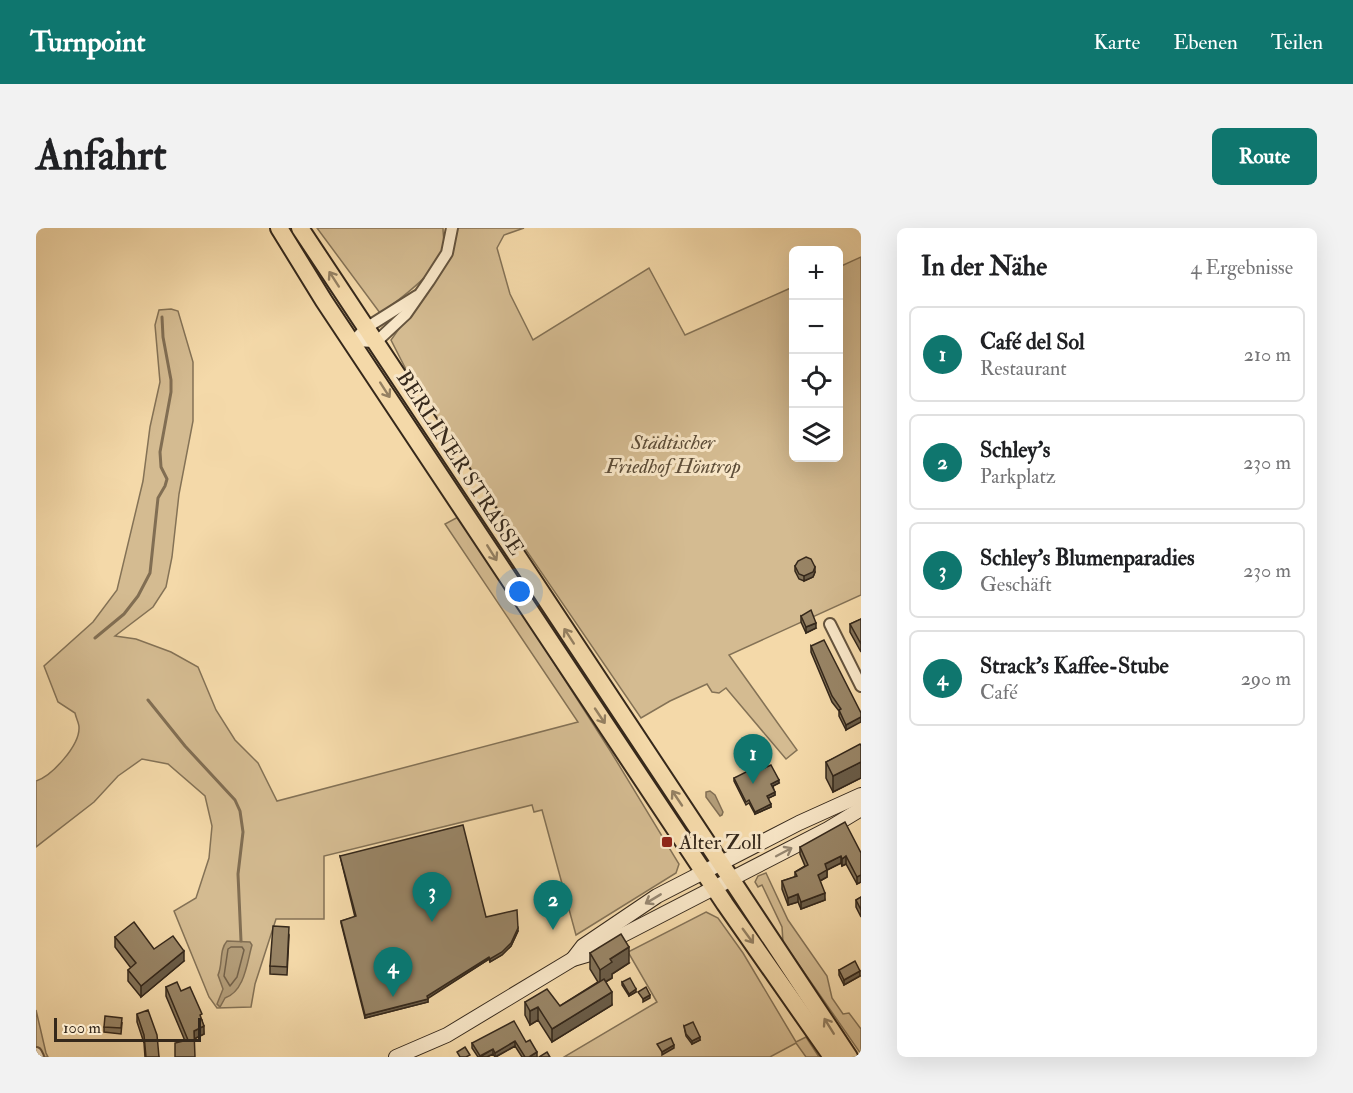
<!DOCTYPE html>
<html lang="de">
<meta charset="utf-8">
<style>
body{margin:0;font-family:"IM FELL Double Pica",serif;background:#f2f2f2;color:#202124}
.controls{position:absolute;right:18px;top:18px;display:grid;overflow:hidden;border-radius:9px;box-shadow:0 6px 24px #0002}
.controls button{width:54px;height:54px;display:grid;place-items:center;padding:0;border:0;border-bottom:2px solid #e0e0e0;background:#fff;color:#202124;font:30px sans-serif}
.scale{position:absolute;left:18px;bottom:15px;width:147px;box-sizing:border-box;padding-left:6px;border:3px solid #35281b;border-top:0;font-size:16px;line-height:21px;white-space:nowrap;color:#35281b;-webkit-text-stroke:4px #f8e6c7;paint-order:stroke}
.you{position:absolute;left:484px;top:364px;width:21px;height:21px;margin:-15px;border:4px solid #fff;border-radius:50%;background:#1a73e8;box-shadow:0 0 0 9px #1a73e833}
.badge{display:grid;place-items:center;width:39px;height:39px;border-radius:50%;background:#0f766e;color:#fff;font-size:20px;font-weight:700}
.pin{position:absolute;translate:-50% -50px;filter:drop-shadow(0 2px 3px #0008)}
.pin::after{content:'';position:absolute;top:32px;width:21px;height:18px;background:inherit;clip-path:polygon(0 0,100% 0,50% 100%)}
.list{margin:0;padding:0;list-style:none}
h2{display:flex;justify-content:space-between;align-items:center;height:78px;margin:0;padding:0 24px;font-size:26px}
h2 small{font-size:20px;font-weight:400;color:#757577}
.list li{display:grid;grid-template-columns:39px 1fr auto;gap:18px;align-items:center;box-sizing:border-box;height:96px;margin:0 12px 12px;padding:0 12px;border:2px solid #e0e0e0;border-radius:9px}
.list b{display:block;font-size:22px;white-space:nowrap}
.list p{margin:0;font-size:20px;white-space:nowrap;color:#757577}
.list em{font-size:20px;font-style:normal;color:#757577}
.icon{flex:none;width:33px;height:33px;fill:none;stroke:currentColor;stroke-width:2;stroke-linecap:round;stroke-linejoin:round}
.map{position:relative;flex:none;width:825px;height:829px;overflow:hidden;border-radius:9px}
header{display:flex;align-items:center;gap:36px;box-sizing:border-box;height:84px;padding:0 30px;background:#0f766e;color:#fff}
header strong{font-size:28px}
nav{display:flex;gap:33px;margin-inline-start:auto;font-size:21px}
.intro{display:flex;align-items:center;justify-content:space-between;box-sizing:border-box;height:144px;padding:0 36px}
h1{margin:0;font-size:42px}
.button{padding:15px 27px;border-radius:9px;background:#0f766e;color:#fff;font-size:21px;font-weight:700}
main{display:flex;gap:36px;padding:0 36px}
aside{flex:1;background:#fff;border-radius:9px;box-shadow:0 6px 24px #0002}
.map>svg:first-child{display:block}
</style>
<header>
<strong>Turnpoint</strong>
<nav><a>Karte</a><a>Ebenen</a><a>Teilen</a></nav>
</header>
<div class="intro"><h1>Anfahrt</h1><a class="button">Route</a></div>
<main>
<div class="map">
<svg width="825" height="829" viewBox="0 0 825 829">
<rect width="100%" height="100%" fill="#f4d9a9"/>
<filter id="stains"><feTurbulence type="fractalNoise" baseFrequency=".00333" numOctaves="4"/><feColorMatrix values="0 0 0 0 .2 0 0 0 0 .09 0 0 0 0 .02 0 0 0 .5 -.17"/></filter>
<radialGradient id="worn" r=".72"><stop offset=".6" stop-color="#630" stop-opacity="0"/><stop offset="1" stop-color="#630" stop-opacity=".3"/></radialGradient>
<g fill="#d4bb91" stroke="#847256" stroke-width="1.5">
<path d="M281,0H407C407,7 409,17 407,23C402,43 361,74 344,85Z"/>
<polygon points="417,0 488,0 468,7 461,20 474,66 497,112 613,40 649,107 757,59 758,230 802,230 803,39 825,29 825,367 693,427 761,522 750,531 690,460 683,465 676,464 671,456 634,473 605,490 380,161 355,112 382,74"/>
<path d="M135,81L142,83L157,134V193L143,266L136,329L130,359L117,379L79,408L100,411L135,424L162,439L180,482L199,512L222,535L241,573L542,494L409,296L424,288L575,524L643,636L640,645L540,707L506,582L498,584L496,577L288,628V691H240L219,756L215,779L181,780L173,769L138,683L160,670L173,630L176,598L169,568L132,536L106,531L82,548L58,574L0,619V553C16,548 44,517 43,499C43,495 40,490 39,485L22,474L8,438L57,394L81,362L107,253L114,199L124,154L119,97L123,82Z"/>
<polygon points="730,645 752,692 791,748 796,770 807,786 813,785 825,801 825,826 747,714 746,699 726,657 722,659 719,654 722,648"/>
<polygon points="670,684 682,690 707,725 760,814 770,809 783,829 770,829 760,815 734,829 528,829 621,774 592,724"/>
<polygon points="0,782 10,825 12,829 7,829 0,821"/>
</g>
<g fill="#b39d79" stroke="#816e53" stroke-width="1.5">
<polygon points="674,563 679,567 687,584 686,587 684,588 670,569 670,564"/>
<path d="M191,713L214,714L216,717C211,734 209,763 189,770L184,779L181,776L187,761L182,747C187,736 183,722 191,713Z"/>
</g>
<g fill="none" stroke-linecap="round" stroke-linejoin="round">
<polygon stroke="#74624a" stroke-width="1.5" points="195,719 206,719 208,722 201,749 194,758 188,748 192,721"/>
<g stroke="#816e53" stroke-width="3">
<polyline points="59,410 88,386 102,368 114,345 122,270 129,258 131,251 125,239 124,224 135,164 135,152 127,109 126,89"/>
<polyline points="112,472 149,518 199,572 204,583 207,604 202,646 205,713"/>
</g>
<g stroke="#65543e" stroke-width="14">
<g id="minor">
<polyline points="317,113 340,114 370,86 393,53 411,25 416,0"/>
<polyline points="317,113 330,100 381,68"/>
<polyline points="794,396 825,458"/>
<polyline points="0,825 2,829"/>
</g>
</g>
<g stroke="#35281b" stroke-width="16">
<g id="secondary">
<polyline points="537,731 547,718 621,668 763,595 825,567"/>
<polyline points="360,829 411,807 537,731 554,726 581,710 792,601 825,581"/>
</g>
</g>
<g stroke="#35281b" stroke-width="20">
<g id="primary">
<polyline points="243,0 288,73 689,676 796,829"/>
<polyline points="264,0 813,829"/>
</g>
</g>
<use href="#minor" stroke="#f8e6c7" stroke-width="10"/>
<use href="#secondary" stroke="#f8e6c7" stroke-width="14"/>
<use href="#primary" stroke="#f4d9a9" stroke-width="16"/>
</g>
<g fill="#837257" stroke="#35281b" stroke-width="1.5">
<polygon points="759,338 779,344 777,349 768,353 763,351 759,343"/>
<polygon points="765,388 780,400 770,405 765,394"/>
<polygon points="825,391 825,424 814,404 814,396"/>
<polygon points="775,418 825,485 810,502 803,488 803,483 796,474 775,424"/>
<polygon points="825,518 825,550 797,564 790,550 790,534"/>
<polygon points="724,542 743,555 737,558 739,567 732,570 735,579 719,586 713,575 710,577 698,553 698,550"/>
<polygon points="764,619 825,625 825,654 821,656 810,636 806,638 805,635 791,642 791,649 784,653 789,672 765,681 762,674 752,677 746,661 746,653 759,649 759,644 769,638 764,626"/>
<polygon points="304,628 482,703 475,718 466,727 454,734 453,731 391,770 392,774 329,790 305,695 305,693 319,689"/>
<polygon points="825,669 825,689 820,679 820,672"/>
<polygon points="253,708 251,747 234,746 234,738"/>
<polygon points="79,709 118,721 148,733 105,769 92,753 92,742 95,740 79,719"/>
<polygon points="554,725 593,735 576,746 576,750 570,754 576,777 516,814 502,792 494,797 489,787 489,774 524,778 562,754 554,741"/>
<polygon points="803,742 824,748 808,757 803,747"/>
<polygon points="586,754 600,764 593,768 586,757"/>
<polygon points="130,759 145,763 166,792 168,806 158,811 149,813 130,768"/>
<polygon points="101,786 123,829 109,829 108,815 101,794"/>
<polygon points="86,795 85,806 68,804 68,799"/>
<polygon points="648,798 664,812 656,816 650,808"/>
<polygon points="490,814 501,829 486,829 479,818 460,829 459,829 457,826 451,829 442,829 436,820 436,815"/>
</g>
<g fill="#6a5c47" stroke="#35281b" stroke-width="1.5">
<polygon points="779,339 779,344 777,349 768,353 768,348"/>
<polygon points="780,395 780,400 770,405 770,399"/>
<polygon points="825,489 825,494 810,502 810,497"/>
<polygon points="825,534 825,550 797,564 797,548"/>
<polygon points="743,552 743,555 735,559 735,556"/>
<polygon points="739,564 739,567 731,571 731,568"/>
<polygon points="735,576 735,579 719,586 719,584"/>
<polygon points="805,628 805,635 791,642 791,649 782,654 782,647 789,636"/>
<polygon points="810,628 810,636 806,638 806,631"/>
<polygon points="825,646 825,654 821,656 821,649"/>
<polygon points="789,665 789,672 765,681 765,674"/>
<polygon points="762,666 762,674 752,677 752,670"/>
<polygon points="482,700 482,703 475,718 466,727 454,734 454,731"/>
<polygon points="593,719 593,735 576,746 576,750 564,757 564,742 574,731"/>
<polygon points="148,723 148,733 105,769 105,758"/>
<polygon points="453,729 453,731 391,771 391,768"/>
<polygon points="824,743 824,748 808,757 808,752"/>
<polygon points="600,761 600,764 593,768 593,766"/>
<polygon points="576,764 576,777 516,814 516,801"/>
<polygon points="614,767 614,770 607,774 607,771"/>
<polygon points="392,771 392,774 329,790 329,787"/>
<polygon points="502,779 502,792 494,797 494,783"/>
<polygon points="168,798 168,806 158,811 158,803"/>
<polygon points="664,809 664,812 656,816 656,813"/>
<polygon points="479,813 479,818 459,829 459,825"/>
<polygon points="638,817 638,820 626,827 626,824"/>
<polygon points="457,821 457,826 451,829 444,829"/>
<polygon points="501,824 501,829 493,829"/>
</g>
<g fill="#988465" stroke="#35281b" stroke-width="1.5">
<polygon points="770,329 775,331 779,339 777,344 768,348 763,346 759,338 762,333"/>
<polygon points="775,382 780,395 770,399 765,388"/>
<polygon points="825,391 825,416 814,396"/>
<polygon points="788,412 825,485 825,489 810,497 803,482 805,481 796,468 775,418"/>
<polygon points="824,516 825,518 825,534 797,548 790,534"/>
<polygon points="735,537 743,552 735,556 739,564 731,568 735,576 719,584 713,572 710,574 698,550 722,538 724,542"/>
<polygon points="809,594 825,625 825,647 821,649 810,628 806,631 805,628 789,636 791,642 782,647 789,665 765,674 762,666 752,670 746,653 761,648 759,644 772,637 764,619"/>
<polygon points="427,597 450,689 481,682 482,700 475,715 466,724 454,731 453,729 391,768 392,771 329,787 305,693 320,688 304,628"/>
<polygon points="825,669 825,682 820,672"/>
<polygon points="98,694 118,721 137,708 148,723 105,758 92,742 100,735 79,709"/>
<polygon points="237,698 253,699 251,739 234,738"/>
<polygon points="585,706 593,719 574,731 576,734 564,742 554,725"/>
<polygon points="819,733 824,743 808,752 803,742"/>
<polygon points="594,750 600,761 593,766 586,754"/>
<polygon points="568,751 576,764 516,801 502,779 494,783 489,774 511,761 524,778"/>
<polygon points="141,754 145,763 154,759 166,786 164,787 168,798 158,803 159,829 139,829 139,815 152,812 130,759"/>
<polygon points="610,759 614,767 607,771 602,764"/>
<polygon points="112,782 121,807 123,829 110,829 108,807 101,786"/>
<polygon points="69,788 86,790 85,800 68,799"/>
<polygon points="478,793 490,814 494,812 501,824 493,829 489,829 479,813 459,825 457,821 444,828 436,815"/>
<polygon points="657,794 664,809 656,813 650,806 648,798"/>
<polygon points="635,810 638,817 626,824 621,816"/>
<polygon points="429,819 434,827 430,829 424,829 421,824"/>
<polygon points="511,824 514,829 503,829"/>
</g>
<defs><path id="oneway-shaft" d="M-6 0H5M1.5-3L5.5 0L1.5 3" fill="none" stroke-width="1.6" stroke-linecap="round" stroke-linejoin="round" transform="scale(1.5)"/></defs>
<g stroke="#948062">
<use href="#oneway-shaft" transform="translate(298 51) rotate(-123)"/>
<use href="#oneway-shaft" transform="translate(349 162) rotate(57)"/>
<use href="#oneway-shaft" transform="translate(456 325) rotate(58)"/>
<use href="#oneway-shaft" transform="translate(533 408) rotate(-123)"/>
<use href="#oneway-shaft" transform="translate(564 488) rotate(56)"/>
<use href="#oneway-shaft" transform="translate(641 570) rotate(-124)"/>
<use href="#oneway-shaft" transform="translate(712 708) rotate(54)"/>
<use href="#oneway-shaft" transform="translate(793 798) rotate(-122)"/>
</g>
<g stroke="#968771">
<use href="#oneway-shaft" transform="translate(748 624) rotate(-28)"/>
<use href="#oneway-shaft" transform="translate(617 671) rotate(149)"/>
</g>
<rect fill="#8f2418" stroke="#f8e6c7" stroke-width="2" x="625" y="608" width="12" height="12" rx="3"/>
<g text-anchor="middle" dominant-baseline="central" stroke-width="6" stroke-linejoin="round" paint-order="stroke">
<g font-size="21" font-style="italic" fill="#5d4d38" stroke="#f8e6c7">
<text x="637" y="214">Städtischer<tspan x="637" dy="24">Friedhof Höntrop</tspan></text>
</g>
<g font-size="21" fill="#35281b" stroke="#f8e6c7">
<text transform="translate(424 235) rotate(57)">BERLINER STRASSE</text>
</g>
<g font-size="21" fill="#35281b" stroke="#f8e6c7" text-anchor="start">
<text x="643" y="614">Alter Zoll</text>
</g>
</g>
<rect width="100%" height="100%" filter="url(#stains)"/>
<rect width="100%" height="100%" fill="url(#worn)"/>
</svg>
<div class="controls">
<button>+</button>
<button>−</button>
<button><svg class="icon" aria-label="locate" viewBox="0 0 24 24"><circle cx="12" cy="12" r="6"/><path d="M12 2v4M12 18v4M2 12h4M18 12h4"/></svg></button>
<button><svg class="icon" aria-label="layers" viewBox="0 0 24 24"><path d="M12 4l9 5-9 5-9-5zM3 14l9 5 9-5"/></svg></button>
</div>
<div class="scale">100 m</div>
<div class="you"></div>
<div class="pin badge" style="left:717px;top:556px">1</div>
<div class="pin badge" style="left:517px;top:702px">2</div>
<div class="pin badge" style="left:396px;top:694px">3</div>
<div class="pin badge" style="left:357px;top:769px">4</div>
</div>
<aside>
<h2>In der Nähe<small>4 Ergebnisse</small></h2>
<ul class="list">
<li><span class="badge">1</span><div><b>Café del Sol</b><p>Restaurant</p></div><em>210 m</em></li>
<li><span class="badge">2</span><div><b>Schley's</b><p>Parkplatz</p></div><em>230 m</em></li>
<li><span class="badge">3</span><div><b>Schley's Blumenparadies</b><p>Geschäft</p></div><em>230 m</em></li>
<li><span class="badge">4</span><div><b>Strack's Kaffee-Stube</b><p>Café</p></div><em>290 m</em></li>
</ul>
</aside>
</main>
